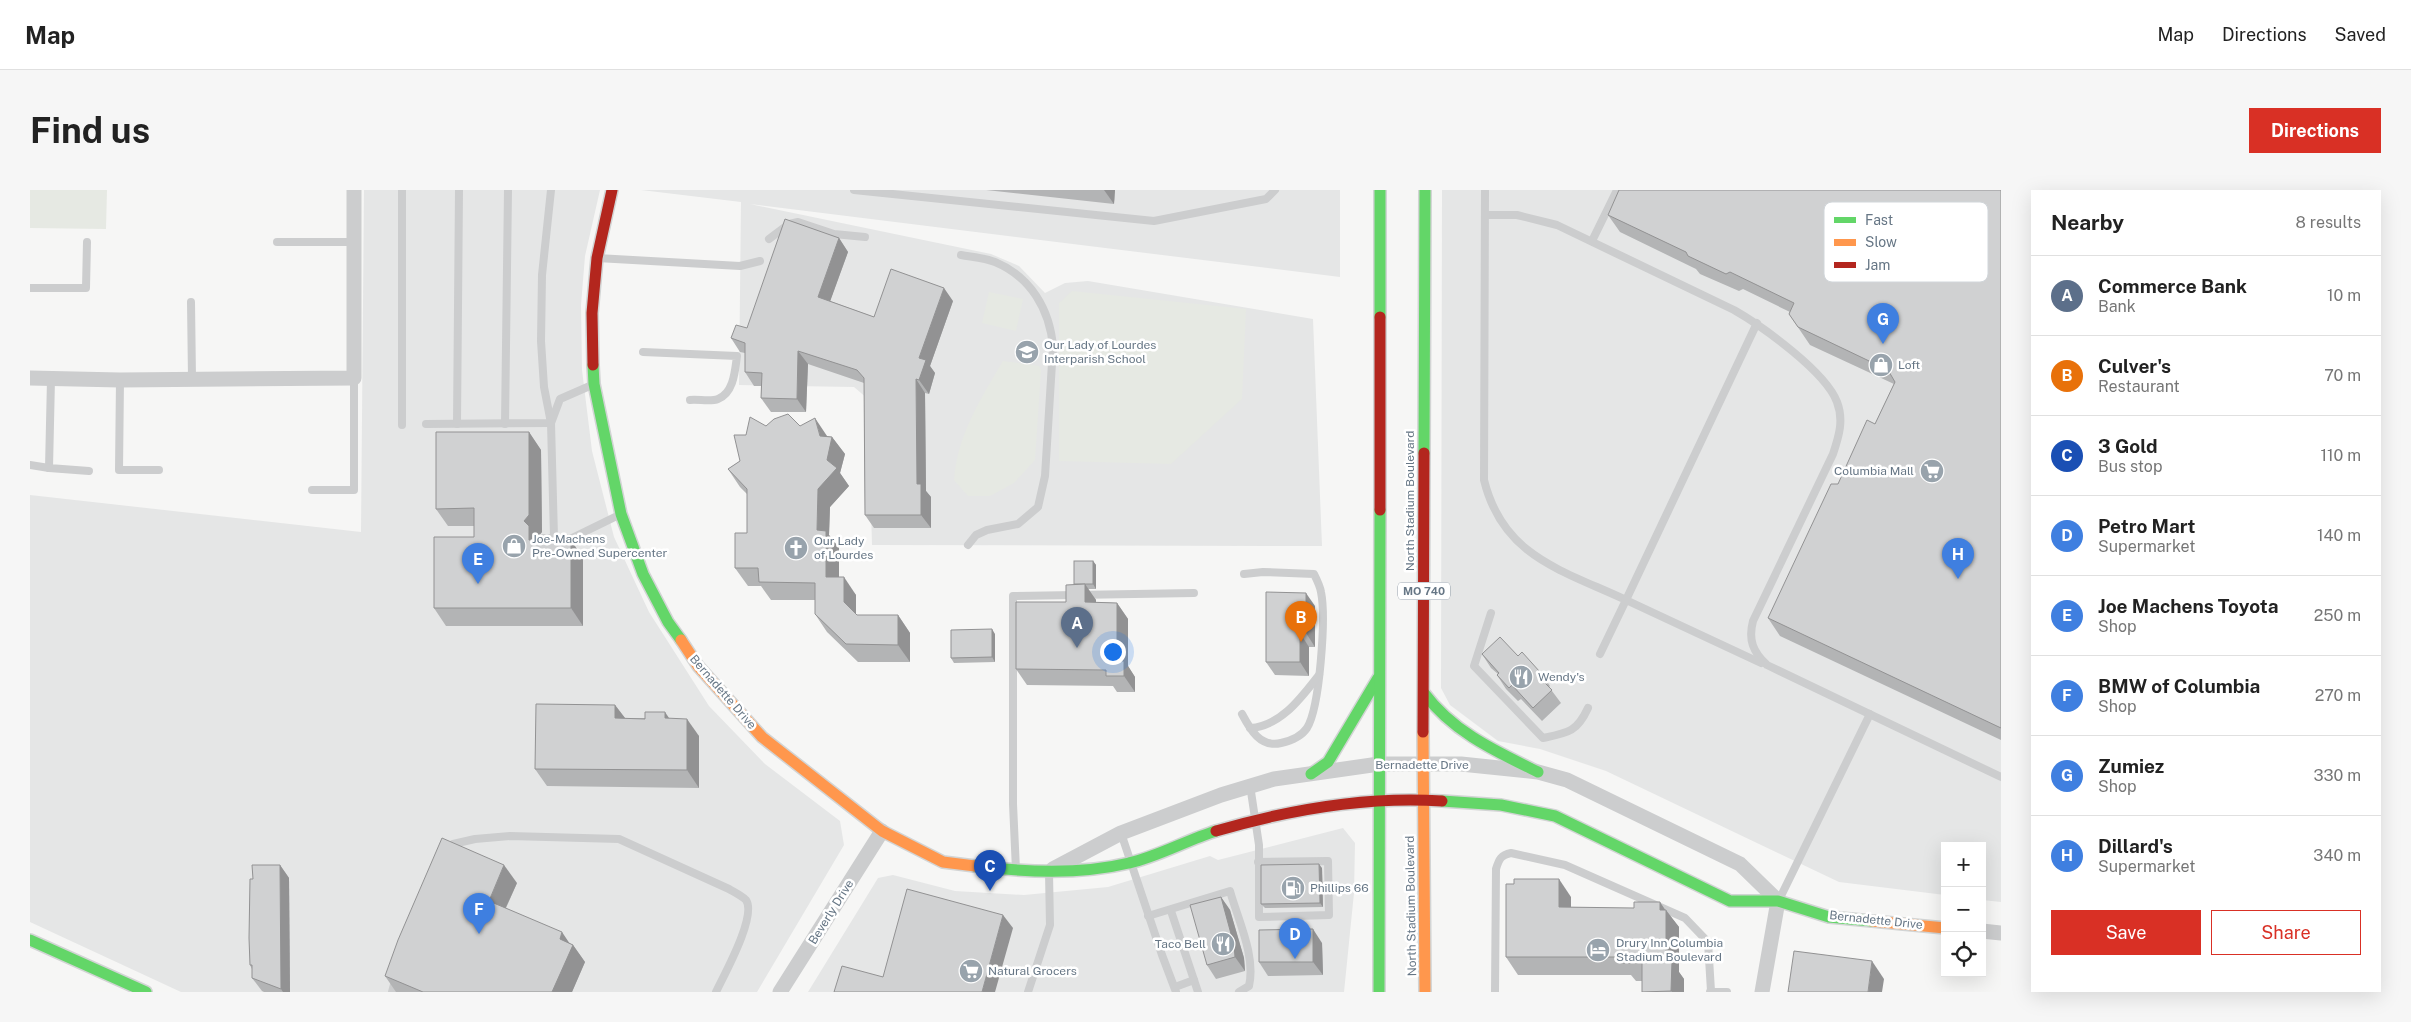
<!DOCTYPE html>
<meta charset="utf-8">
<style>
body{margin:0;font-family:"Public Sans",sans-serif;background:#f6f6f6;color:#222}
.controls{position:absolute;right:15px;bottom:15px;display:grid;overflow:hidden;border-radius:0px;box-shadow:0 5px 20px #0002}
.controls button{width:45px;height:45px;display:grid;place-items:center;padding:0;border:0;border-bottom:1px solid #e0e0e0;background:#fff;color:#222;font:25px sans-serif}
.you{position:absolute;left:1082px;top:461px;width:18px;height:18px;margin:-12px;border:4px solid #fff;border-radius:50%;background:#1a73e8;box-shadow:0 0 0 8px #1a73e833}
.badge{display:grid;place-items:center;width:32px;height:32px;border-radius:50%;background:#d93025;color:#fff;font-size:16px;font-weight:700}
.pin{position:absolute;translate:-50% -41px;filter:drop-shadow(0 1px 2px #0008)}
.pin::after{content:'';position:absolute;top:26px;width:18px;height:15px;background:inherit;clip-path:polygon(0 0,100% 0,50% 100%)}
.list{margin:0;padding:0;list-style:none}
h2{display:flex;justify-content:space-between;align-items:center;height:65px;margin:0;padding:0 20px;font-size:21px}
h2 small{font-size:16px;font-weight:400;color:#767676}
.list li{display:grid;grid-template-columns:32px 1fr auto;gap:15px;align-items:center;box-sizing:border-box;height:80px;padding:0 20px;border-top:1px solid #e0e0e0}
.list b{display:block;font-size:19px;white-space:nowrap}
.list p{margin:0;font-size:16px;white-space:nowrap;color:#767676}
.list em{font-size:16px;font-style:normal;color:#767676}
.actions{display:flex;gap:10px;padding:15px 20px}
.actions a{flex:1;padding:11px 0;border:1px solid #d93025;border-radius:0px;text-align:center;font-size:18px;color:#d93025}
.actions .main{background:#d93025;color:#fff}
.icon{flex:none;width:28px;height:28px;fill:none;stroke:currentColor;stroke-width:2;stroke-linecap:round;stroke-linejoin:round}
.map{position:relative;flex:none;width:1971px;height:802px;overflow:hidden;border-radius:0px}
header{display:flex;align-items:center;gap:30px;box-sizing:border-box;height:70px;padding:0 25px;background:#fff;border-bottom:1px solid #e0e0e0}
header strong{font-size:24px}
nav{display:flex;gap:28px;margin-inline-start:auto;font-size:18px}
.intro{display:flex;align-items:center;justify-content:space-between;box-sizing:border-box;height:120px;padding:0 30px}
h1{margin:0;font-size:35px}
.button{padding:12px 22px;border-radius:0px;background:#d93025;color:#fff;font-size:18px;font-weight:700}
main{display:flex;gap:30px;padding:0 30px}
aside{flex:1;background:#fff;border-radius:0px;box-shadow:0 5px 20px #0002}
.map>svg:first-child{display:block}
</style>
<header>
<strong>Map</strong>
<nav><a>Map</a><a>Directions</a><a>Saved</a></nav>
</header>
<div class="intro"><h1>Find us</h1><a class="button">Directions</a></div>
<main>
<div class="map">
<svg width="1971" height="802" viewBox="0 0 1971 802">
<rect width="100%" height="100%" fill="#f6f6f5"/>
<g fill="#e5e6e6">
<polygon points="334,0 570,0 555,66 551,115 552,180 562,261 584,347 619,422 679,516 735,574 810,631 814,655 727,802 151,802 0,732 0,305 331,342"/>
<polygon points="611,0 1310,0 1310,87 720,14 961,64 989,76 1015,103 1035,93 1058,91 1283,129 1292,356 842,355 838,209 824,197 709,195 711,12"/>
<polygon points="1412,0 1971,0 1971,712 1952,710 1952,656 1915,656 1915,705 1809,692 1576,581 1510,559 1468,551 1420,515 1411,498"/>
<polygon points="1313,638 1325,653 1324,703 1314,802 778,802 848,688 863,685 925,701 994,705 1078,697 1180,666 1188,670"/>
</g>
<g fill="#e6e9e3">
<polygon points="0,0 77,0 76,39 0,38"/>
<polygon points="1042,101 1216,119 1212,209 1141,274 1029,271 1029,113"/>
<polygon points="959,102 993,109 986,141 952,133"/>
<path d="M973,171L1009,176L1011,180L1005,270L984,293L960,306H938L924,290C927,246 951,208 973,171Z"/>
</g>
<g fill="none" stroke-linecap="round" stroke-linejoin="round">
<g stroke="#d2d4d4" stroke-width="14">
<g id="fast">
<polyline points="1350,127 1350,0"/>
<polyline points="563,175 564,194 591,324 613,384 638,432 651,450"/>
<polyline points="1394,263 1395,0"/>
<path d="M1394,503C1423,542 1465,561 1508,582"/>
<polyline points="1281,584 1298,572 1348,488"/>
<polyline points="1412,611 1471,615 1525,626 1700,711 1748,711 1799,727 1842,731"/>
<path d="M945,676C995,682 1049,685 1099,673C1127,667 1157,650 1186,641"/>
<polyline points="0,750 116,802"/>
<polyline points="1349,802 1350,320"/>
</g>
</g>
<g stroke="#d2d4d4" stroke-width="14">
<g id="slow">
<polyline points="651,450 668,476 732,547 852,641 913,672 945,676"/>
<polyline points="1393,542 1395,802"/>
<polyline points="1842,731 1915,738"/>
</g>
</g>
<g stroke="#d2d4d4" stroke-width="14">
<g id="jam">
<polyline points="563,175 562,123 567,68 582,0"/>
<polyline points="1350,320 1350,127"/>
<polyline points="1393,542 1394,263"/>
<path d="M1186,641C1258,620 1337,606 1412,611"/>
</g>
</g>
<g stroke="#cccdce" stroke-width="8">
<polyline points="521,0 512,85 511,151 514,197 521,233 524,347"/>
<polyline points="824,0 1124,31 1236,9 1245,0"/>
<path d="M1455,0L1454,290C1473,367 1532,380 1596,410L1570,464"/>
<path d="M1455,25H1487L1527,35L1704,120C1732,136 1796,182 1807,212C1814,230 1809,246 1803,264L1723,431C1718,450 1723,462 1737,475L1971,587"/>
<polyline points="739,49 759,34 768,32 804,44 835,47"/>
<polyline points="1562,51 1587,0"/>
<polyline points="247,52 324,52"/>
<path d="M931,65C942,67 955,68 965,72C1001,87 1020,120 1023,157L1015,286L1008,317L988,334L957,340L946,345L938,355"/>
<polyline points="567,68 710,76 730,71"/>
<polyline points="0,98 56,98 57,52"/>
<polyline points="161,112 162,189"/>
<polyline points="1727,133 1596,410 1731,473"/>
<path d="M613,162L707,166C705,180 704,203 688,209C681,212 668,209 660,210"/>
<polyline points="21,189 19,278 59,281"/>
<polyline points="90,190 89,280 129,280"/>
<polyline points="396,234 521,233 530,209 562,195"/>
<polyline points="427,234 429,0"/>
<polyline points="475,234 478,0"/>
<polyline points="372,235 372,0"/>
<polyline points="0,275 19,278"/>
<polyline points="282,300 324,300 324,188"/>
<polyline points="512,348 542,348 589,325"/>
<path d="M1461,423L1444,476L1513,548C1538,543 1547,542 1558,518"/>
<path d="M1212,524C1220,539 1230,558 1251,553C1260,551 1271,547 1277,538C1290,517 1296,427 1291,402C1290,396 1287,390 1284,384L1233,382L1214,384"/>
<path d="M1220,538C1251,536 1271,508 1289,485"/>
<polyline points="1220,595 1229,655 1229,727 1299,725 1298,671 1228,672"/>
<polyline points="1091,643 1132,765 1146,802"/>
<path d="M419,659L423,654L445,649L480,646L589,649L699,699C704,702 712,706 716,710C727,726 694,785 686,802"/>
<polyline points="986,680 983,614 983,406 1164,403"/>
<polyline points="1749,710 1840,524"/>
<polyline points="1141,721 1168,802"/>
<path d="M1118,726L1200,701C1208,730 1226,766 1219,796L1209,802"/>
<polyline points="1145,797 1164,790"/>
<polyline points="362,802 366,787"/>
<polyline points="998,802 1020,735 1019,683"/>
<path d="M1465,802L1466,679C1469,669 1471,665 1481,663L1535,675L1655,728L1678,752L1681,801"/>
<polyline points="1680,802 1697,802"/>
</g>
<g stroke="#cccdce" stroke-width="15">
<polyline points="0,188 90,190 324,188 324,0"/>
<polyline points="1023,679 1091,643 1191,605 1244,589 1349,574 1431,574 1508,582 1537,590 1710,674 1748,711 1732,802"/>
<polyline points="1952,741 1971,743"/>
<polyline points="750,802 852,641"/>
</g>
<use href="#fast" stroke="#63d668" stroke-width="11"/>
<use href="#slow" stroke="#ff974d" stroke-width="11"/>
<use href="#jam" stroke="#b3261e" stroke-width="11"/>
</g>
<g fill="#b3b4b5">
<polygon points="956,0 1085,0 1084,14"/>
<polygon points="1971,0 1971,550 1750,446 1738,428 1808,294 1845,234 1864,194 1780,155 1759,124 1760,122 1713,99 1709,101 1670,84 1666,79 1590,42 1578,25"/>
<polygon points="809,48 818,62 800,111 844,127 923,111 900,176 905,183 899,204 895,203 896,301 901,307 901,338 844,338 835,325 834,193 778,174 776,222 741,222 731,208 731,196 724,196 715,182 715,163 710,162 701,148 717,138"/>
<polygon points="736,236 770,236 797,246 802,247 815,264 810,283 819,296 800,317 799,345 809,358 809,387 826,405 826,425 868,425 880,443 880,472 828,472 797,442 785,424 785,410 741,410 731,396 718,396 705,378 717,343 717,304 710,297 698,279 710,271 716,245"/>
<polygon points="499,242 511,260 512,342 507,348 509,350 553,368 553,436 416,436 404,418 444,347 444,336 418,336 406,319"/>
<polygon points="1063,371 1066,375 1066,399 1058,399 1066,410 1066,412 1087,413 1098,429 1098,476 1105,487 1105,502 1087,502 1083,496 997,495 986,479 1036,412 1044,394"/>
<polygon points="1285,416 1285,457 1279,457 1279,486 1245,485 1236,472"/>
<polygon points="965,444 965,472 924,473 921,468"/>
<polygon points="1452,464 1488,466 1510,482 1520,496 1519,497 1531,513 1512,531 1491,509 1488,511 1476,499 1467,485 1468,484 1461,478"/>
<polygon points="585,515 595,528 639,528 669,546 669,598 517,596 505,579"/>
<polygon points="250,675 259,688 260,802 234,802 232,801 222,788 222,779 220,775"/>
<polygon points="1292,678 1293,717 1235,718 1231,714"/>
<polygon points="487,693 476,718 543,755 555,772 542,802 366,802 355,786"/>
<polygon points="1191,707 1200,720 1214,768 1215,781 1186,789 1177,775"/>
<polygon points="1541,707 1541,717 1635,720 1649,737 1649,782 1654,789 1654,802 1612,802 1612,791 1606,791 1601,785 1488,785 1476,767"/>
<polygon points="1292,753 1293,785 1238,786 1229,772"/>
</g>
<g fill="#929293">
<polygon points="1074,0 1085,0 1084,14"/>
<polygon points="809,48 818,62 797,120 788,107"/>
<polygon points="914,98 923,111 900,176 905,183 899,204 889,190 889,168"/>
<polygon points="768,161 778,174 776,222 767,209"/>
<polygon points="886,189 895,203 896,301 901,307 901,338 891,325 887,294"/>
<polygon points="785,228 797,246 800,256 802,247 815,264 810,283 819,296 800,317 799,345 809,358 809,404 796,387 787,340 788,299 797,270"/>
<polygon points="499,242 511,260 512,342 507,348 512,354 499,350 494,331"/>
<polygon points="541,350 553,368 553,436 541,418"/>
<polygon points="1063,371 1066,375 1066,399 1063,394"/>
<polygon points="814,387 826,405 826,430 814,412"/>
<polygon points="1055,394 1066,410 1066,428 1055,412"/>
<polygon points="1276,403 1285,416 1285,457 1276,443"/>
<polygon points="1087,413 1098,429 1098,476 1105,487 1105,502 1094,486 1087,471"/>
<polygon points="868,425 880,443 880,472 868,455"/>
<polygon points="962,439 965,444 965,472 962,467"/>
<polygon points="1270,443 1279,457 1279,486 1270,472"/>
<polygon points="585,515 598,532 585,528"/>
<polygon points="635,522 647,540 635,528"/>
<polygon points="657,529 669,546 669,598 657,580"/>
<polygon points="1289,674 1292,678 1293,717 1290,713"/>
<polygon points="250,675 259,688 260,802 253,802 251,799"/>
<polygon points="474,675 487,693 471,728 459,711"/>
<polygon points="1529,689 1541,707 1541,735 1529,717"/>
<polygon points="1191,707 1200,720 1214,768 1215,781 1205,767"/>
<polygon points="1630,712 1636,721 1636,720 1649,737 1649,782 1654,789 1654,802 1642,802 1641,801 1636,771 1630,720"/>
<polygon points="973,725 983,738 965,802 952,802"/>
<polygon points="1283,739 1292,753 1293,785 1283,772"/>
<polygon points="532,742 542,757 543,755 555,772 542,802 522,802 530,749"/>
<polygon points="1842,771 1854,789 1852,802 1838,802"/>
</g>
<g fill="#d0d1d2" stroke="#929293">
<polygon points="1589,0 1971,0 1971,538 1738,428 1801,294 1808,294 1837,230 1845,234 1865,192 1858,180 1768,137 1759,124 1764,113 1700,82 1696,84 1658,66 1656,62 1578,25"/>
<polygon points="755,29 809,48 788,107 844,127 861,79 914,98 889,168 896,170 889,190 886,189 887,294 891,294 891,325 835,325 834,188 827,180 768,161 767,209 731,208 732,183 715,182 715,153 701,148 706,135 717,138"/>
<polygon points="758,224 770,236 785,228 790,246 802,247 797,270 807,278 788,299 787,340 796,341 796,387 814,387 814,412 827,425 868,425 868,455 816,454 785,424 785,393 729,392 728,378 705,378 705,343 717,343 717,299 698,279 710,271 704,245 716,245 720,227 736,236 744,229"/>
<polygon points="406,242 499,242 499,325 494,331 499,336 499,350 541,350 541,418 404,418 404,347 444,347 444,318 406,319"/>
<rect x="1044" y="371" width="19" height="23"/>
<polygon points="1055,394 1055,412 1087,413 1087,471 1094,471 1094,486 1076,486 1076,480 986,479 986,412 1036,412 1036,395"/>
<polygon points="1236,402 1276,403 1276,443 1270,443 1270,472 1236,472"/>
<polygon points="962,439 962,467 921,468 921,440"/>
<polygon points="1470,447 1488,466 1492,462 1510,482 1507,485 1522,500 1503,518 1482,495 1479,498 1467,485 1469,483 1452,464"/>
<polygon points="506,514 585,515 585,528 615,529 615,522 635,522 635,528 657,529 657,580 505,579"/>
<polygon points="412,648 474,675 459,711 532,742 530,749 543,755 522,802 393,802 355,786 368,750"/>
<polygon points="1289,674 1290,713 1231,714 1231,675"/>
<polygon points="222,675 250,675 251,799 222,788 222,775 220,775 219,748 220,689 223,689"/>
<polygon points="1484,689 1529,689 1529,717 1604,718 1604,712 1630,712 1630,720 1636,720 1636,771 1642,771 1641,801 1612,802 1612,773 1593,773 1593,767 1476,767 1476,694 1484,694"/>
<polygon points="877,699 973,725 952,802 804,802 812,776 853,787"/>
<polygon points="1191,707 1204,755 1205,767 1177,775 1160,715"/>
<polygon points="1283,739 1283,772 1229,772 1229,740"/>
<polygon points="1764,761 1842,771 1838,802 1758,802"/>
</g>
<defs>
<g id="school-disc" transform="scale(1.25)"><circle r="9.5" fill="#98a3ac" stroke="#fff"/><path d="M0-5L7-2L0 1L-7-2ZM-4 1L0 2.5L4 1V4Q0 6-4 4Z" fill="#fff"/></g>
<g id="shop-disc" transform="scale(1.25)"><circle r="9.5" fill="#98a3ac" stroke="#fff"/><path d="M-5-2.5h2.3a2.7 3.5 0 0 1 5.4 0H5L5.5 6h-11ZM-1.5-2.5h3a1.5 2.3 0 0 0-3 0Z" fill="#fff"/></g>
<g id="supermarket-disc" transform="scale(1.25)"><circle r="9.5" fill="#98a3ac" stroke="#fff"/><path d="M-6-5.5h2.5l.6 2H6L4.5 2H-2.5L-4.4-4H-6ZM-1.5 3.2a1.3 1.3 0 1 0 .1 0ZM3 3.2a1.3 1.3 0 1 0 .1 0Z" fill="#fff"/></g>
<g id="church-disc" transform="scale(1.25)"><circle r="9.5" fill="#98a3ac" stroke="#fff"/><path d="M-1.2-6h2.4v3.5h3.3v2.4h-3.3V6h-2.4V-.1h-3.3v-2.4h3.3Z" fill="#fff"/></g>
<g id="restaurant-disc" transform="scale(1.25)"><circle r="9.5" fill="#98a3ac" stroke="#fff"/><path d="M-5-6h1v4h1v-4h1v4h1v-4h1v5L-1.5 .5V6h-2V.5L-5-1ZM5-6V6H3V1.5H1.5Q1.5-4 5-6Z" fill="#fff"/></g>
<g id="fuel-disc" transform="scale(1.25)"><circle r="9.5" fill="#98a3ac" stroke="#fff"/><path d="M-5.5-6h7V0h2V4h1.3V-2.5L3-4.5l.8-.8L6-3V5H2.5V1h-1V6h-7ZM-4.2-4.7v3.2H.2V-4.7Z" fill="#fff"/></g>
<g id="hotel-disc" transform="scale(1.25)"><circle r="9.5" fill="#98a3ac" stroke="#fff"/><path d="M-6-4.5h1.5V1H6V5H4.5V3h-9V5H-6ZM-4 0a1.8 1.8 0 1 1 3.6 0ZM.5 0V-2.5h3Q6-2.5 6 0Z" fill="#fff"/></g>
</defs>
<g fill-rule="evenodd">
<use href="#school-disc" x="997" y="162"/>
<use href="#shop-disc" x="1851" y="175"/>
<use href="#supermarket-disc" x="1902" y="281"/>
<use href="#shop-disc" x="484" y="356"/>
<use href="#church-disc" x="766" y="358"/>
<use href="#restaurant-disc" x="1491" y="487"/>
<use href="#fuel-disc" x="1263" y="698"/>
<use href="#restaurant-disc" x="1193" y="754"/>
<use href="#hotel-disc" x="1568" y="760"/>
<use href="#supermarket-disc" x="941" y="781"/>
</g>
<g text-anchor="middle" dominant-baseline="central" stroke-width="5" stroke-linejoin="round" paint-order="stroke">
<rect fill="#fff" stroke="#949faa" stroke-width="1" x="1368" y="392.5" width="52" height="17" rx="4"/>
<g font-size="11" font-weight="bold" fill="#667685">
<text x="1394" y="401">MO 740</text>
</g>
<g font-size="12" fill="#667685" stroke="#fff" text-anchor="start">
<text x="1014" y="155">Our Lady of Lourdes<tspan x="1014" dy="14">Interparish School</tspan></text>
<text x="1868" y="175">Loft</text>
<text x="1884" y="281" text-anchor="end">Columbia Mall</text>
<text x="502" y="349">Joe-Machens<tspan x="502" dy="14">Pre-Owned Supercenter</tspan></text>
<text x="784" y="351">Our Lady<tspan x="784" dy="14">of Lourdes</tspan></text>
<text x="1508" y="487">Wendy's</text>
<text x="1280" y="698">Phillips 66</text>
<text x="1586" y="753">Drury Inn Columbia<tspan x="1586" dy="14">Stadium Boulevard</tspan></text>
<text x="1176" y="754" text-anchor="end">Taco Bell</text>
<text x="958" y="781">Natural Grocers</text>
</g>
<g font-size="12" fill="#667685" stroke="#fff">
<text transform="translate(1380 311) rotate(-90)">North Stadium Boulevard</text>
<text transform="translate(693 502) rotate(49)">Bernadette Drive</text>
<text x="1392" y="575">Bernadette Drive</text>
<text transform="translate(1381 716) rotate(-91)">North Stadium Boulevard</text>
<text transform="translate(801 722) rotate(-58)">Beverly Drive</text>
<text transform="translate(1846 730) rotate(6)">Bernadette Drive</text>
</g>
</g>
<rect x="1794" y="12" width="164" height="80" rx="8" fill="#fff" stroke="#d1d6da" stroke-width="1"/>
<rect x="1804" y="27" width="22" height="6" fill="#63d668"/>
<rect x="1804" y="49" width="22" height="7" fill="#ff974d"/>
<rect x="1804" y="72" width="22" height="6" fill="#b3261e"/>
<g font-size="14" fill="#667685">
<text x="1835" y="35">Fast</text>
<text x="1835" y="57">Slow</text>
<text x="1835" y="80">Jam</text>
</g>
</svg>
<div class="controls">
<button>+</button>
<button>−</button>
<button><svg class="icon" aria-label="locate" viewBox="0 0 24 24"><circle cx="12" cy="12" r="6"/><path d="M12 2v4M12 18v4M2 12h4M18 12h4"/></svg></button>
</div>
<div class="you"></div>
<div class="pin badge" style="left:1047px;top:458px;background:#5c6f8a">A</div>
<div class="pin badge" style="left:1271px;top:452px;background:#e8710a">B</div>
<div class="pin badge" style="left:960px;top:701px;background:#1a4fb4">C</div>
<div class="pin badge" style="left:1265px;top:769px;background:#3f7fe0">D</div>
<div class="pin badge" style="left:448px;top:394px;background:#3f7fe0">E</div>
<div class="pin badge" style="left:449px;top:744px;background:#3f7fe0">F</div>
<div class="pin badge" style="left:1853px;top:154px;background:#3f7fe0">G</div>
<div class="pin badge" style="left:1928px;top:389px;background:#3f7fe0">H</div>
</div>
<aside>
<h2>Nearby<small>8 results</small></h2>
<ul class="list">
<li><span class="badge" style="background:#5c6f8a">A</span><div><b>Commerce Bank</b><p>Bank</p></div><em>10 m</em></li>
<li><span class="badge" style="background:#e8710a">B</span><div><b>Culver's</b><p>Restaurant</p></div><em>70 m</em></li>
<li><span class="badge" style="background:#1a4fb4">C</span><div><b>3 Gold</b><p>Bus stop</p></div><em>110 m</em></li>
<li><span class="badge" style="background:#3f7fe0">D</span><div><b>Petro Mart</b><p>Supermarket</p></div><em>140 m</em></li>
<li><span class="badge" style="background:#3f7fe0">E</span><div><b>Joe Machens Toyota</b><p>Shop</p></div><em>250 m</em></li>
<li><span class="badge" style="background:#3f7fe0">F</span><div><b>BMW of Columbia</b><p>Shop</p></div><em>270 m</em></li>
<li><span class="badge" style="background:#3f7fe0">G</span><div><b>Zumiez</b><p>Shop</p></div><em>330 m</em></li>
<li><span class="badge" style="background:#3f7fe0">H</span><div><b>Dillard's</b><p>Supermarket</p></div><em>340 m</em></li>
</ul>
<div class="actions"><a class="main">Save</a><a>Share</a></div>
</aside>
</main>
